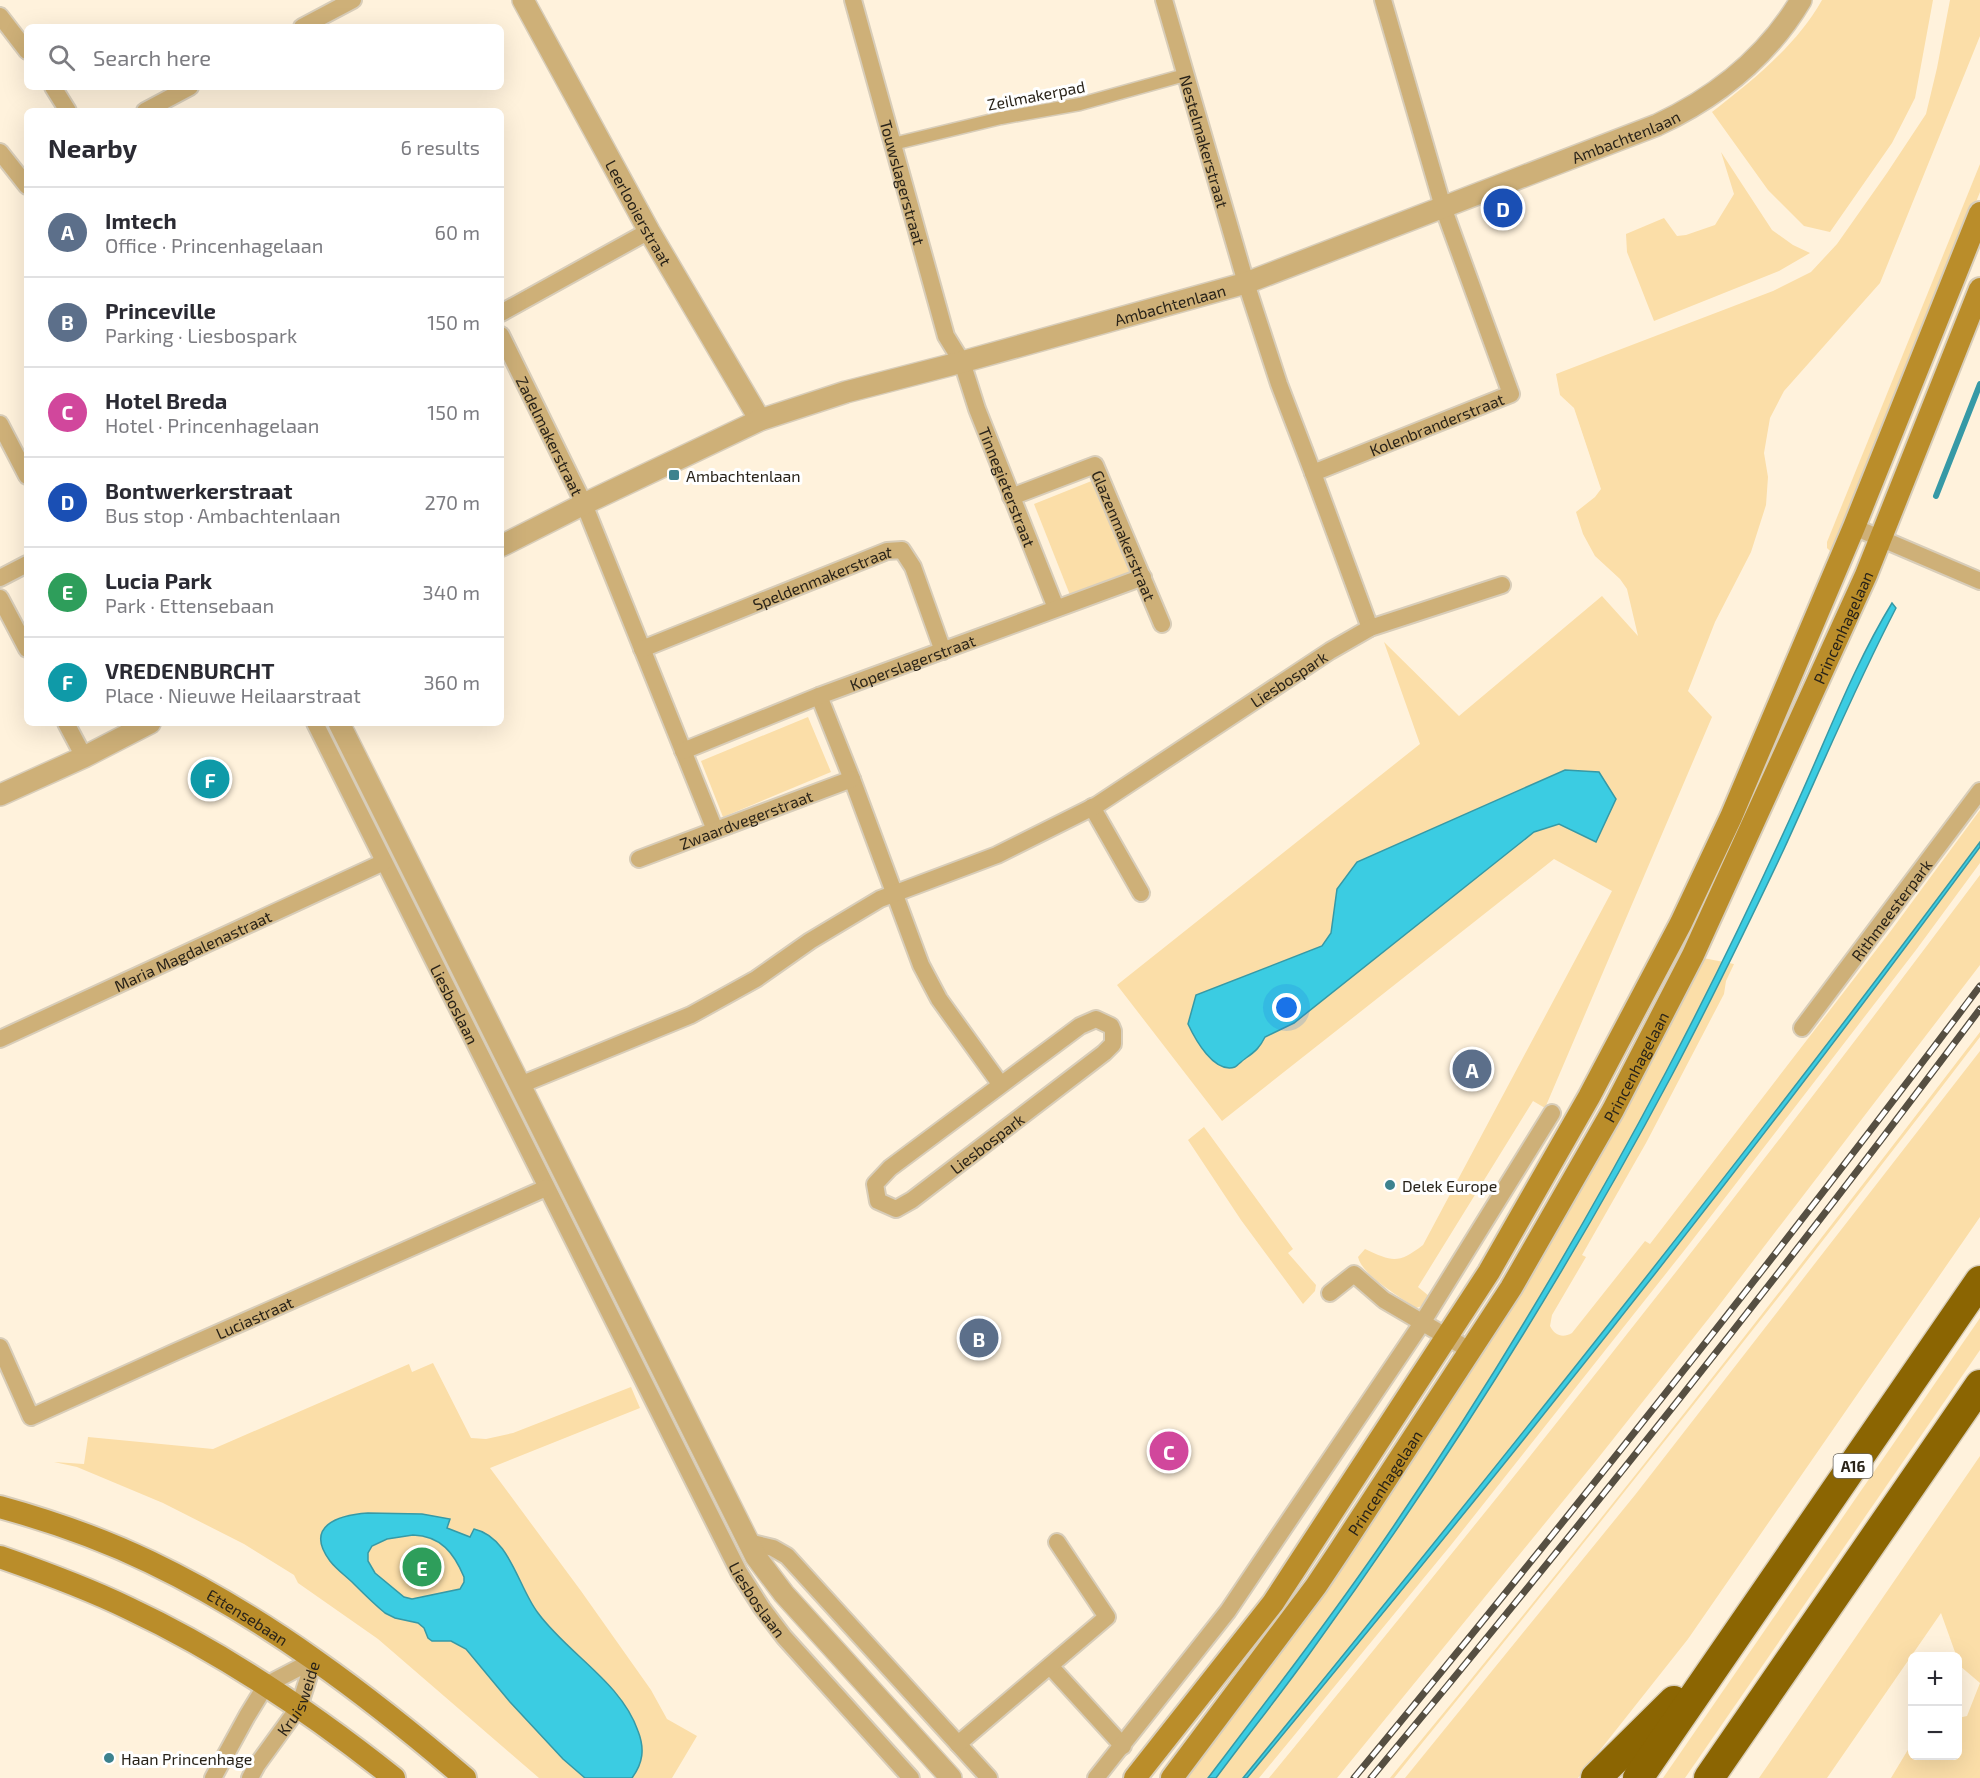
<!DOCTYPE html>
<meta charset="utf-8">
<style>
body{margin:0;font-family:"Exo 2",sans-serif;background:#f2f2f3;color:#2b2b33}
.controls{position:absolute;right:18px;bottom:18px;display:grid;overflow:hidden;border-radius:9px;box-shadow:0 6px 24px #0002}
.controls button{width:54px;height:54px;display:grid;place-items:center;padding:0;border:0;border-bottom:2px solid #e1e1e2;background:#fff;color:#2b2b33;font:30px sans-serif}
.you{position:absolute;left:1287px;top:1008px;width:21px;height:21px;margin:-15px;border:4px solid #fff;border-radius:50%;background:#1a73e8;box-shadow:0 0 0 9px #1a73e833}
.badge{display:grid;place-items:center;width:39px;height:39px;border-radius:50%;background:#db2777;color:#fff;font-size:20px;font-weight:700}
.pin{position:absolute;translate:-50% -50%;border:3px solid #fff;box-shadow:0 2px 6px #0006}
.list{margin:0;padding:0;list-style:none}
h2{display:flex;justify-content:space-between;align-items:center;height:78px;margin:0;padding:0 24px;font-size:26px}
h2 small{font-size:20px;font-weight:400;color:#7c7c81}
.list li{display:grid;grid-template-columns:39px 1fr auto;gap:18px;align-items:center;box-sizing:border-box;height:90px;padding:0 24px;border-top:2px solid #e1e1e2}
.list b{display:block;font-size:22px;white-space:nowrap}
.list p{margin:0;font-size:20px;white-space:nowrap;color:#7c7c81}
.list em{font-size:20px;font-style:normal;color:#7c7c81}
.icon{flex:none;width:33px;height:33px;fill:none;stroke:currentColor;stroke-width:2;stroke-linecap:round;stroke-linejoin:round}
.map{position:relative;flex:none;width:1980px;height:1778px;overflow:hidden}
.search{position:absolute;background:#fff;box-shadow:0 6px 24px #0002;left:24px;top:24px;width:480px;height:66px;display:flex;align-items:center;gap:15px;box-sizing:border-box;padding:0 21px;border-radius:9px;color:#7c7c81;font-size:22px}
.panel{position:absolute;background:#fff;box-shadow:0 6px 24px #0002;left:24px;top:108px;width:480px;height:618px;border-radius:9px}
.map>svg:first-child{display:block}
</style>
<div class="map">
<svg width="1980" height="1778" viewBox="0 0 1980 1778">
<rect width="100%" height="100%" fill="#fff2dc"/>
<g fill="#fbdea8">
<path d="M1822,0H1933L1915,98L1892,143L1830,232L1804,226L1768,190L1712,112C1753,80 1796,46 1822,0Z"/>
<path d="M1950,0H1980V36L1880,283L1784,391L1770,418L1764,453L1768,477L1766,505L1751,552L1715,622L1688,691L1712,717L1545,1108L1533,1101L1418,1287L1429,1296L1422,1306L1416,1308C1400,1297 1362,1275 1358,1257L1365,1249C1393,1262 1398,1264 1423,1245L1612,891L1554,859L1222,1121L1117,985L1420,744L1384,642L1459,716L1602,596L1638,636L1627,589L1620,579L1595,556L1583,534L1576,512L1595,497L1601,489L1574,408L1560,395L1556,374L1773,291L1811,272L1837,244L1887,173L1926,114L1937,68Z"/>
<polygon points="1721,152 1772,230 1793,245 1810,253 1779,271 1654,321 1627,252 1626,234 1664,218 1677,236 1686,235 1715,225 1734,194"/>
<polygon points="1980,164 1980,192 1834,555 1827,548 1827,542"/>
<polygon points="1094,480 1130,573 1070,595 1034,504"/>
<polygon points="808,717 831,772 723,817 701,761"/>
<path d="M1980,810V863L1916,950L1687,1247L1451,1545L1259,1778H1179L1320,1590L1698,957L1734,964L1726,981L1724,994L1646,1143L1582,1255L1586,1257L1552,1315L1550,1326C1555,1336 1563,1338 1572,1333L1645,1241L1650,1244L1890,932Z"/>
<path d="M1980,875V965L1717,1308L1595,1462L1337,1778H1269C1512,1482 1751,1182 1980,875Z"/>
<path d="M1980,1032V1037C1795,1279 1606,1517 1414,1753L1394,1778H1390C1592,1534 1787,1284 1980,1032Z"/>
<polygon points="1980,1051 1980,1217 1688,1639 1578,1778 1405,1778 1635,1495"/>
<polygon points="1204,1127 1293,1249 1288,1253 1316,1285 1315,1291 1303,1304 1241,1220 1188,1140"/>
<polygon points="1980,1318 1980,1350 1685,1778 1663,1778"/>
<polygon points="433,1363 471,1438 486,1439 513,1433 631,1387 640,1408 490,1468 581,1591 651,1690 667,1719 697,1736 672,1778 539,1778 378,1639 298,1583 294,1575 244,1544 163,1503 77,1467 54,1462 84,1464 88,1437 213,1449 409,1364 412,1372"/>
<polygon points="1980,1456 1980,1778 1891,1778 1912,1743 1912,1756 1958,1756 1958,1718 1967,1716 1980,1683 1960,1666 1941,1613 1827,1778 1759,1778"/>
</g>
<g fill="#3bcce2" stroke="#3699a6" stroke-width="1.5" fill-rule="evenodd">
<path d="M1892,603L1896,608C1855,687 1821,768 1784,849C1748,925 1711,1001 1672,1075C1565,1276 1443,1469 1310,1653C1280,1695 1247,1736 1216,1778H1208C1272,1694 1336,1611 1395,1524C1494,1378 1584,1227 1666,1072C1713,983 1757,892 1798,801C1828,735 1854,665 1892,603Z"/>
<path d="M1565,770L1599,772L1616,799L1596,842L1559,824L1534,832L1294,1023L1265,1037C1260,1047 1256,1051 1246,1058C1243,1060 1238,1065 1235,1067C1214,1074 1195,1039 1188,1024L1196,995L1322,946L1331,933L1337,889L1357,862Z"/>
<path d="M1980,842V847C1843,1032 1703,1215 1559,1395C1457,1524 1352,1651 1247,1778H1243C1495,1470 1743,1160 1980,842Z"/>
<path d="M368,1513L422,1514L450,1519L447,1528L470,1537L474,1529C510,1537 518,1587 538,1613C568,1654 621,1682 638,1731C645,1749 643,1763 632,1778H585L563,1759L510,1702L466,1649L451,1641H432L428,1638L424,1628L418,1623L395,1618L385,1613C374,1604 364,1594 354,1584C346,1576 337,1570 330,1561C304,1526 338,1515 368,1513ZM413,1535C441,1536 454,1553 464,1577V1582L460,1589L412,1599L404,1597L375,1573L368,1561V1553L372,1546L387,1539Z"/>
</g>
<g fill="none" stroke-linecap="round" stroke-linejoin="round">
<polyline stroke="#3699a6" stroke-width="6" points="1936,496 1980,384"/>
<g stroke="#d8cdb9" stroke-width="15">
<polyline id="pedestrian" points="893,144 1001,118 1080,104 1185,75"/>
</g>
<g stroke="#d8cdb9" stroke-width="20">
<g id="minor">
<path id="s1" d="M853,0L946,336L962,362L977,409L1056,608"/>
<path id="s2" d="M1164,0L1246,283L1279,384L1313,473"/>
<polyline points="0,16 27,51"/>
<polyline points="302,27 353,0"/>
<polyline points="53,87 68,111"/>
<polyline points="145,111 190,87"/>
<polyline points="0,152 27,186"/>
<polyline points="501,313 649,231"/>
<path id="s3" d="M501,335L584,504L715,830"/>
<polyline points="0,424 27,476"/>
<path id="s4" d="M1011,497L1095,465L1162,624"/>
<polyline points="1854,527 1980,581"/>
<polyline points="0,578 27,564"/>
<polyline points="0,598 27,649"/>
<path id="s5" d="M1370,628L1313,473L1511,394L1443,207L1383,0"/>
<path id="s6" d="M642,649L887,551L902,550L913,567L943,651"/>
<path id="s7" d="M819,696L852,779L921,965L939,999L1001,1085L890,1168L875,1184L878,1201L896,1209L912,1200L1104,1053L1113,1044V1031L1111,1026L1096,1019L1080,1026L1001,1085"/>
<polyline points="66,723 84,757"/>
<path id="s8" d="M315,723L739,1572L762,1608L784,1637L911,1778"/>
<path id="s9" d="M683,751L819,696L1143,577"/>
<polyline points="1092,807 1141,893"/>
<path id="s10" d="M639,859L852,779"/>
<path id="s11" d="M1802,1028L1980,791"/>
<path id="s12" d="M0,1039L384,862"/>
<path id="s13" d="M520,1085L691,1015L756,979L810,941L880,899L997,855L1097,805L1330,651L1370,628L1502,585"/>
<polyline points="1330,1293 1354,1274 1384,1300 1471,1351"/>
<path id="s14" d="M0,1347L31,1417L175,1352L546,1188"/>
<polyline points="748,1542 773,1548 787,1556 989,1778"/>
<polyline points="1050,1666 1123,1746"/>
<polyline points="958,1744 1107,1617 1057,1542"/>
<polyline points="213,1778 247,1716 266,1685 314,1660"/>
<path id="s15" d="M250,1778L257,1765L299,1707L314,1660"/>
<polyline points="1096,1778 1228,1611 1422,1323 1552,1113"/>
</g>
</g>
<g stroke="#d8cdb9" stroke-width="24">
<g id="tertiary">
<path id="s16" d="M523,0L649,231L760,420"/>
<path id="s17" d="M501,546L584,504L760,420L846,392L962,362L1246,283L1657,125C1717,97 1767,57 1801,0"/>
<polyline points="339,723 756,1557 784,1594 951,1778"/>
<polyline points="0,795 84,757 150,723"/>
</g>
</g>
<g stroke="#d8cdb9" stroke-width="26">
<g id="secondary">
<path id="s18" d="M0,1507C51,1521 102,1539 150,1562C265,1617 369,1696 465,1778"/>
<path d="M0,1557C43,1572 87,1588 128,1608C224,1653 311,1712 394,1778"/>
<polyline points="1135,1778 1273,1603 1489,1272 1589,1097 1681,923 1731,817 1854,527 1980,213"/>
<path id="s19" d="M1172,1778L1316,1586L1340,1550L1511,1288L1613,1110L1693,955L1866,575L1980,289"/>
</g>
</g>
<g stroke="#d8cdb9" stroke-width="33">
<g id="motorway">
<polyline points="1596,1778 1674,1701"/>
<polyline points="1638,1778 1980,1281"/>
<polyline points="1709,1778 1980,1385"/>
</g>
</g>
<use href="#pedestrian" stroke="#ceb078" stroke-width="12"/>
<use href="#minor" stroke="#ceb078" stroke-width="16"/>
<use href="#tertiary" stroke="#ceb078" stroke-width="21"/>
<use href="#secondary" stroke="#ba8d2a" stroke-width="22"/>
<use href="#motorway" stroke="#8b6502" stroke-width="30"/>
<g stroke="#564f42" stroke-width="7">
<g id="rail">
<path d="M1354,1778C1568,1519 1778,1255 1980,986"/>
<path d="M1371,1778C1580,1527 1784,1271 1980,1009"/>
</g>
</g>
<use href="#rail" stroke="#fff" stroke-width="4.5" stroke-dasharray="14" stroke-linecap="butt"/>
</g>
<g fill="#3d828e" stroke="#fff" stroke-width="2">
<rect x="668" y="469" width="12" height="12" rx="3"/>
<circle cx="1390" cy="1185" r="6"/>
<circle cx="109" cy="1758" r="6"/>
</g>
<g text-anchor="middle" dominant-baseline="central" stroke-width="6" stroke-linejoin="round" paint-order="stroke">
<rect fill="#fff" stroke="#69655e" stroke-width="1.5" x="1833.5" y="1454" width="39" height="24" rx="4.5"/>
<g font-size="15" font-weight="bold" fill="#292319">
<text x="1853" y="1466">A16</text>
</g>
<g font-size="16" fill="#292319" stroke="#fff">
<text transform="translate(1036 95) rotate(-11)">Zeilmakerpad</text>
<text stroke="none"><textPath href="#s17" startOffset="1200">Ambachtenlaan</textPath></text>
<text stroke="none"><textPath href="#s2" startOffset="147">Nestelmakerstraat</textPath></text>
<text stroke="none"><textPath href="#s1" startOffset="189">Touwslagerstraat</textPath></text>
<text stroke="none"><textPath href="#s16" startOffset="242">Leerlooierstraat</textPath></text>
<text stroke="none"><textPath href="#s17" startOffset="714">Ambachtenlaan</textPath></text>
<text stroke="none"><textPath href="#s5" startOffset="298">Kolenbranderstraat</textPath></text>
<text stroke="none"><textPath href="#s3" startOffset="112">Zadelmakerstraat</textPath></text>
<text stroke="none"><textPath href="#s1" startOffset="512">Tinnegieterstraat</textPath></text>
<text stroke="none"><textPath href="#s4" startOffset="166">Glazenmakerstraat</textPath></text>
<text stroke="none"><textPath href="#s6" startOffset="194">Speldenmakerstraat</textPath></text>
<text stroke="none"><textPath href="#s19" startOffset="1336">Princenhagelaan</textPath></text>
<text stroke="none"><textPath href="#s9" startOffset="246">Koperslagerstraat</textPath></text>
<text stroke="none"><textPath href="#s13" startOffset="873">Liesbospark</textPath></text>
<text stroke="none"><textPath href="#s10" startOffset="114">Zwaardvegerstraat</textPath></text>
<text stroke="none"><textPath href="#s11" startOffset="148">Rithmeesterpark</textPath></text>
<text stroke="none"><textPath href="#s12" startOffset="212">Maria Magdalenastraat</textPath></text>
<text stroke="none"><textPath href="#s8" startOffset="314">Liesboslaan</textPath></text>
<text stroke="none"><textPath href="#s19" startOffset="850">Princenhagelaan</textPath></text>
<text stroke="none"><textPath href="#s7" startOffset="742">Liesbospark</textPath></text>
<text stroke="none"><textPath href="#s14" startOffset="321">Luciastraat</textPath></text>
<text stroke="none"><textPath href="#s19" startOffset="364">Princenhagelaan</textPath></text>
<text stroke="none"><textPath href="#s8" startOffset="982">Liesboslaan</textPath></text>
<text stroke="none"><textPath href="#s18" startOffset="272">Ettensebaan</textPath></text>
<text stroke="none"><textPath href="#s15" startOffset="94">Kruisweide</textPath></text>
</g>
<g font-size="16" fill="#292319" stroke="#fff" text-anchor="start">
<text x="686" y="475">Ambachtenlaan</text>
<text x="1402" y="1185">Delek Europe</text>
<text x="121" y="1758">Haan Princenhage</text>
</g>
</g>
</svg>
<div class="controls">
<button>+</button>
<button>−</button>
</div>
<div class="you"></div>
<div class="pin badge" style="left:1472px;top:1069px;background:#5c6f8a">A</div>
<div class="pin badge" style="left:979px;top:1338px;background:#5c6f8a">B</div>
<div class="pin badge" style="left:1169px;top:1451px;background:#d1479c">C</div>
<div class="pin badge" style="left:1503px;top:208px;background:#1a4fb4">D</div>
<div class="pin badge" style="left:422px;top:1567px;background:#2e9e5b">E</div>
<div class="pin badge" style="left:210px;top:779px;background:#0f9aa8">F</div>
<div class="search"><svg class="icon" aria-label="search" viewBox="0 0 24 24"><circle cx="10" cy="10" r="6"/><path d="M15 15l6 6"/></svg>Search here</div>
<section class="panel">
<h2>Nearby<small>6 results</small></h2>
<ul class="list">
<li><span class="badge" style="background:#5c6f8a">A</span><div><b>Imtech</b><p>Office · Princenhagelaan</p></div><em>60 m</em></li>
<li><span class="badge" style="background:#5c6f8a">B</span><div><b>Princeville</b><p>Parking · Liesbospark</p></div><em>150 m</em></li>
<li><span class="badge" style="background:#d1479c">C</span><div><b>Hotel Breda</b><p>Hotel · Princenhagelaan</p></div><em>150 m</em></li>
<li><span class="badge" style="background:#1a4fb4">D</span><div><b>Bontwerkerstraat</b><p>Bus stop · Ambachtenlaan</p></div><em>270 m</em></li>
<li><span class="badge" style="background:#2e9e5b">E</span><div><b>Lucia Park</b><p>Park · Ettensebaan</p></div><em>340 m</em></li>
<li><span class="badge" style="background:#0f9aa8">F</span><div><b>VREDENBURCHT</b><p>Place · Nieuwe Heilaarstraat</p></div><em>360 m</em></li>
</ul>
</section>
</div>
